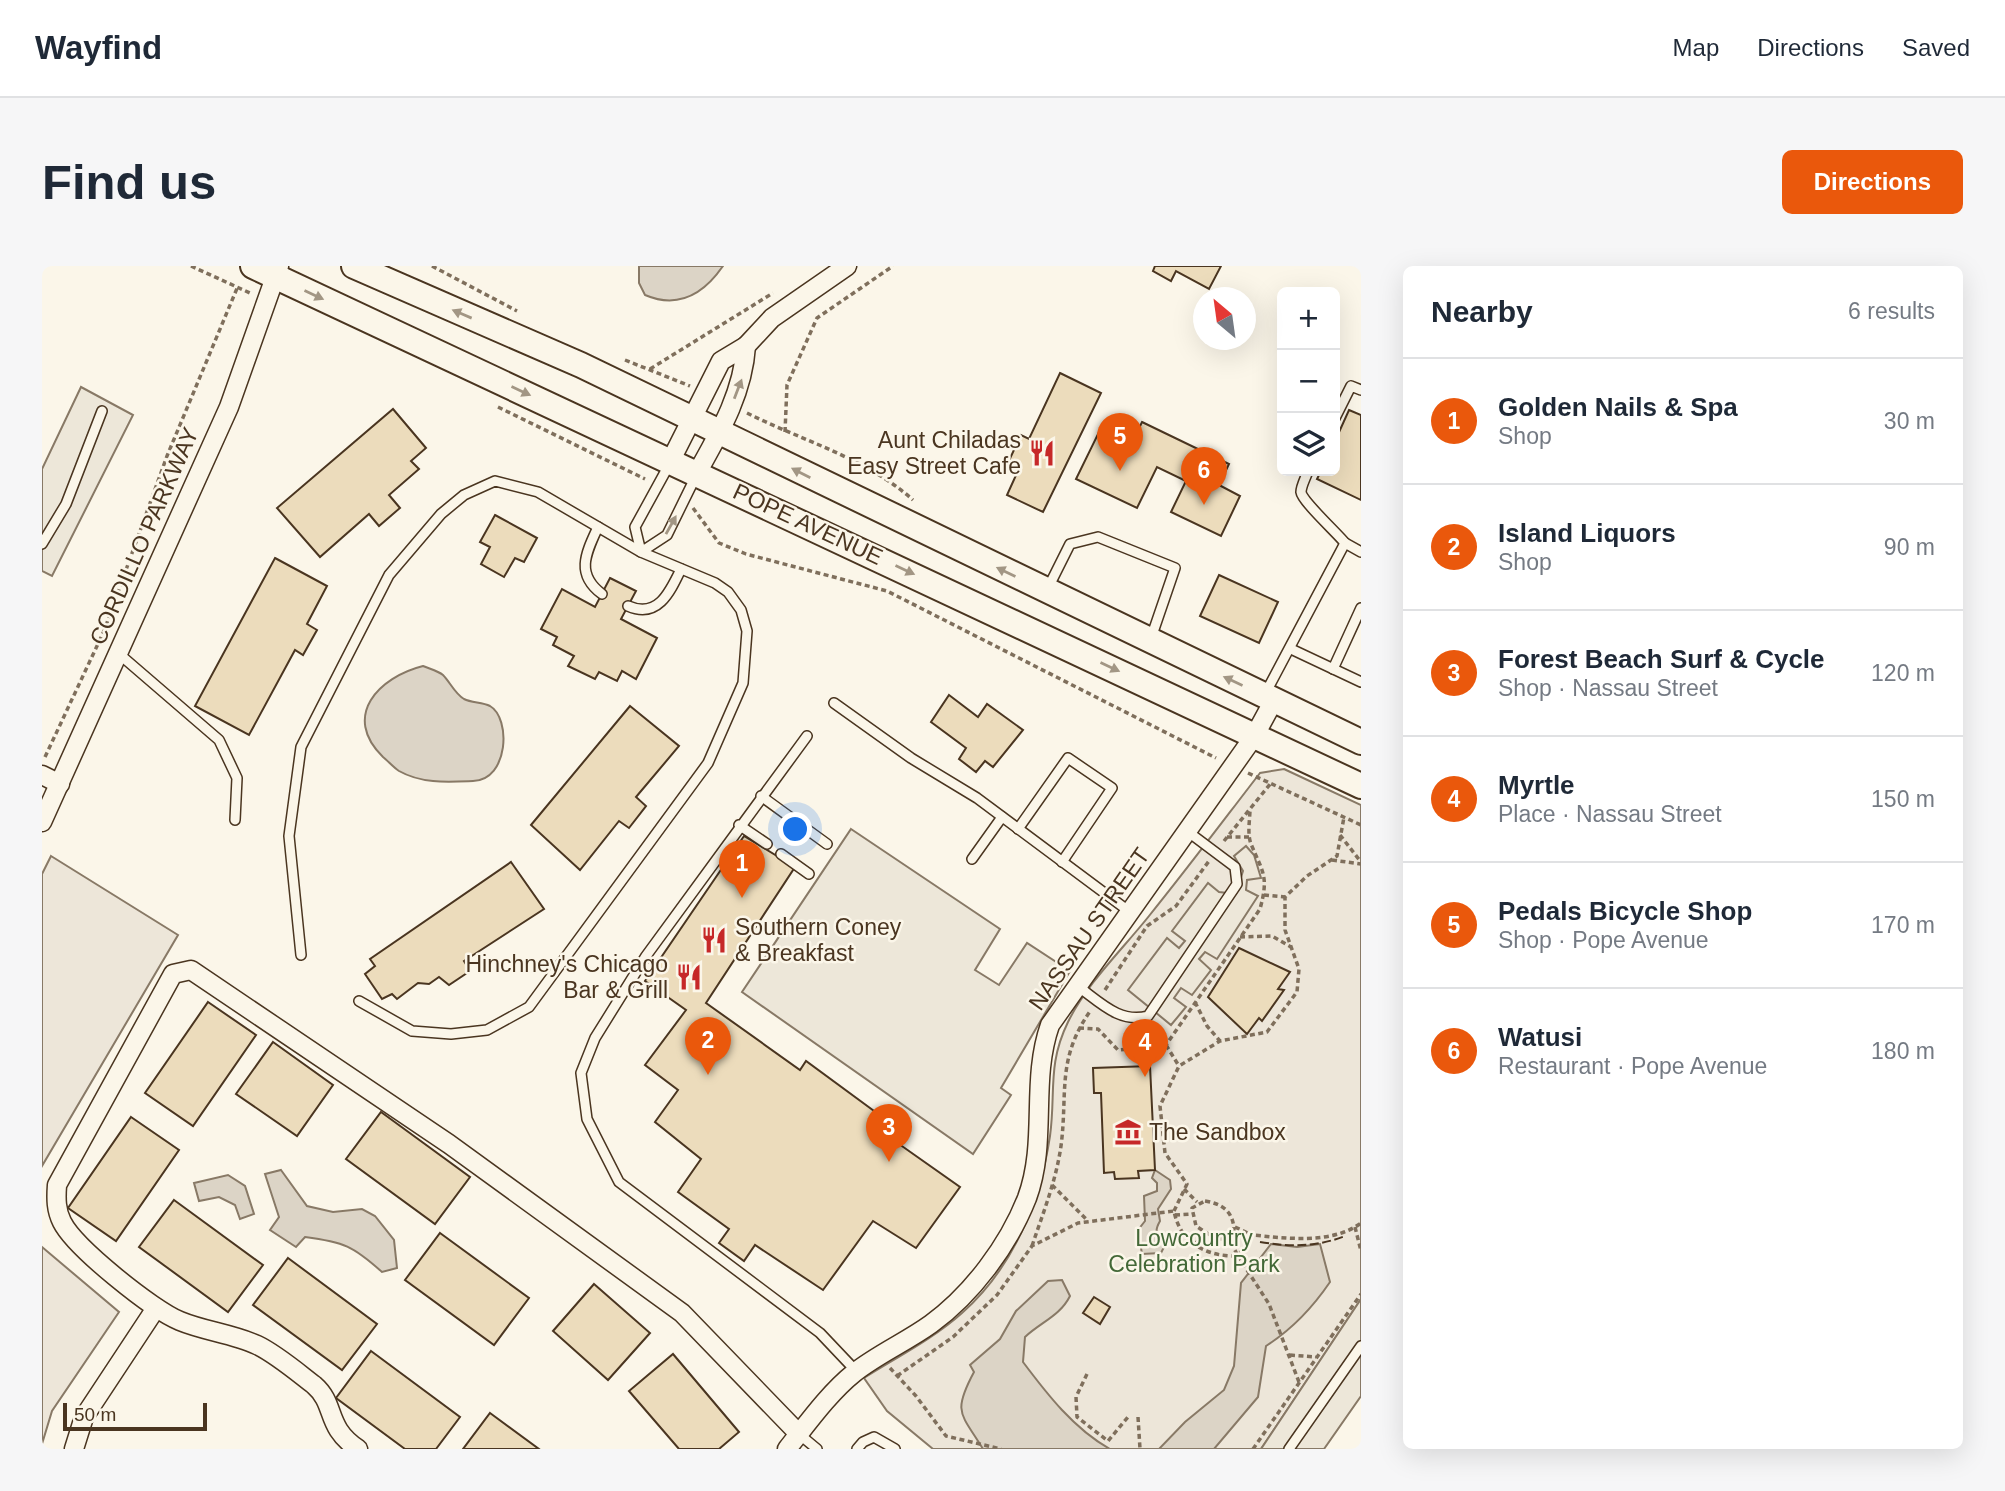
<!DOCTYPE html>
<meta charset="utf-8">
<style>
body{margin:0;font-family:Helvetica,sans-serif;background:#f6f6f7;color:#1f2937}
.controls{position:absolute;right:21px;top:21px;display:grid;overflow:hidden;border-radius:10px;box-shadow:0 7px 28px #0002}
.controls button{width:63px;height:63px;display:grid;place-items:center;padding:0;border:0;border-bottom:2px solid #e0e1e3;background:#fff;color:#1f2937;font:35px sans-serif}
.compass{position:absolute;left:1151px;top:21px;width:63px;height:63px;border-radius:50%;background:#fff;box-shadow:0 7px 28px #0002;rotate:331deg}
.scale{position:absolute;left:21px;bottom:18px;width:144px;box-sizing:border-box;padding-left:7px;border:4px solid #4a3520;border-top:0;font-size:19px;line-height:24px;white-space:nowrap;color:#4a3520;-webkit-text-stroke:5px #fbf6e9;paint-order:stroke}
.you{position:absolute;left:754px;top:564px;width:24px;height:24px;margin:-18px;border:5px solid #fff;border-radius:50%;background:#1a73e8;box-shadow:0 0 0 10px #1a73e833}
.badge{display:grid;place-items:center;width:46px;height:46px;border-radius:50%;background:#ea580c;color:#fff;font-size:23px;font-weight:700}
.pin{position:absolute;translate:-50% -58px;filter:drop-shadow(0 2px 4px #0008)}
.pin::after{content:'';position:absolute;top:37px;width:24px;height:21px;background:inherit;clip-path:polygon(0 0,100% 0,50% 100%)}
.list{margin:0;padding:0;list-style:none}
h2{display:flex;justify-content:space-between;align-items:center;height:91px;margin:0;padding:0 28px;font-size:30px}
h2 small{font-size:23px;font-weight:400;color:#747a83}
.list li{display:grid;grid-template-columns:46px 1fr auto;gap:21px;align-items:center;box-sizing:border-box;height:126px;padding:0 28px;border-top:2px solid #e0e1e3}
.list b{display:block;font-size:26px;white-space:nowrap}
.list p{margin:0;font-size:23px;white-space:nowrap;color:#747a83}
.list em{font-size:23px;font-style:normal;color:#747a83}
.icon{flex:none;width:38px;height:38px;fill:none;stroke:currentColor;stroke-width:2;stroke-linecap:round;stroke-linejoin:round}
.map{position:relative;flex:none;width:1319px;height:1183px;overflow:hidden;border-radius:10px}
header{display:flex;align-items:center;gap:42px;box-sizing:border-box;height:98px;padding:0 35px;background:#fff;border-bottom:2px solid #e0e1e3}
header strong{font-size:33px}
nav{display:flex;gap:38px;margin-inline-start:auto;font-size:24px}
.intro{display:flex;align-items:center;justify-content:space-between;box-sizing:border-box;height:168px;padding:0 42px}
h1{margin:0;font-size:49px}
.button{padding:18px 32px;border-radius:10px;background:#ea580c;color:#fff;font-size:24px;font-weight:700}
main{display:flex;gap:42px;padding:0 42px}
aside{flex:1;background:#fff;border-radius:10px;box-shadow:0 7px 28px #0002}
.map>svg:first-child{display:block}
</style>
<header>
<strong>Wayfind</strong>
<nav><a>Map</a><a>Directions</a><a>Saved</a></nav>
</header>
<div class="intro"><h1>Find us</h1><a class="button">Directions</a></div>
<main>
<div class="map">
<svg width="1319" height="1183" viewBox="0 0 1319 1183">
<rect width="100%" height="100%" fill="#fbf6e9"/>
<g fill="#ede6d9" stroke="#887966" stroke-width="2">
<path d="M1242,503L1319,539V1033L1219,1183H891L845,1145L822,1112C855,1091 891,1073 920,1047C971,1002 998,936 1008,870C1014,827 1005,799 1026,756C1045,717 1080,684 1107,650C1145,603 1181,555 1218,507Z"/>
<polygon points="9,590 136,669 0,900 0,608"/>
<polygon points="0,981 77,1046 10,1145 0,1178"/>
</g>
<g fill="#ede7d9" stroke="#887966" stroke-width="2">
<polygon points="39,121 91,149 10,310 0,305 0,203"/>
<polygon points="809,563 958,663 933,704 957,719 985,677 1028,705 959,822 969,829 931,888 700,726"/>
<polygon points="1204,580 1212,589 1219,612 1205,614 1204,624 1216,630 1175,693 1163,686 1157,693 1169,704 1150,729 1139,722 1132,732 1144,741 1129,759 1086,724 1125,672 1137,682 1143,675 1130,665 1166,617 1177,626 1194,628 1201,605 1192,590"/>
<polygon points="1319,1033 1319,1130 1282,1183 1219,1183"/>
</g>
<g fill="#dcd4c6" stroke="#887966" stroke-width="2">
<path d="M597,0H681C661,29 636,43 603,29L597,17Z"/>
<path d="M381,400C388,403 396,405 401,409C408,416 413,428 422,433C430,437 440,436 448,440C469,452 467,514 431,515C406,516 380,518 357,505C352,502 346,495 341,491C299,450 337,411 381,400Z"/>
<path d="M239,904L265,940L291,946L320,943L333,950L352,974L355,1002L340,1006C311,980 302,976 263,971L254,981L228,964L237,951L223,908Z"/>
<path d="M1113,904L1128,914L1129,923L1116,943L1118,955C1110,969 1118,968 1122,981L1119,987L1100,988L1096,964L1103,955L1102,930L1115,925V917L1110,912Z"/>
<polygon points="186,909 203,920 212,948 198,953 193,939 177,931 157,935 152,917"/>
<path d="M1229,978L1255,981L1278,978L1288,1016C1271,1041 1249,1064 1224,1080L1216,1131L1172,1183H1117L1143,1156L1182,1124L1192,1100L1199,1017Z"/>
<path d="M1020,1014L1028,1030C1018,1050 999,1056 983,1071L981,1096C1005,1128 1032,1163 1068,1183H941C919,1147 910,1147 932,1106L928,1099L958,1073L974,1045L1006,1015Z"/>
</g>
<g fill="#ecdcbc" stroke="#4a3520" stroke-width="2">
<polygon points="1113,0 1179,0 1167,23 1134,5 1129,15 1111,5"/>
<polygon points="1018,107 1059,127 1001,246 965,229 975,207 964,201 979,169 987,173"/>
<polygon points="351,143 384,182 369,195 377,203 347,229 358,242 337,260 327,248 278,291 235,242"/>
<polygon points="1307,144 1319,149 1319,234 1275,213 1279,205 1293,205 1293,175"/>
<polygon points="1100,156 1187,198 1177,219 1198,230 1179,270 1129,246 1144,215 1115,201 1095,242 1034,213 1057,166 1088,181"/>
<polygon points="453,249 495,272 482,296 473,292 462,311 439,298 448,281 438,276"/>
<polygon points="233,292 285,320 265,358 275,364 261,389 253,384 207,469 153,440"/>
<polygon points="1177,309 1236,336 1217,377 1158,350"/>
<polygon points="568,312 594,325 579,353 615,372 594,413 580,405 575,415 557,406 553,413 526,400 532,390 511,379 515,371 499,363 520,323 553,341"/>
<polygon points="907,429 936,451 945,438 981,464 951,501 943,495 934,506 917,493 924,482 889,456"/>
<polygon points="588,440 637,480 594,531 604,540 587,562 577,555 538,604 489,559"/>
<polygon points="702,570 753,601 664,737 758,804 764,795 862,867 857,878 918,921 874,982 831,955 781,1024 713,979 702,995 677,977 687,963 636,926 659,893 613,856 636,824 603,799 644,744 603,715"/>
<polygon points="469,596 502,643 422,695 428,705 407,719 397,711 387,718 376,717 355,733 350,728 340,733 323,708 333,700 328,693"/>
<polygon points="1197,682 1248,706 1236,723 1242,724 1220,755 1217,752 1205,768 1166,731"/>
<polygon points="166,736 214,769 151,860 103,827"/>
<polygon points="231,776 291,819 255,870 194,828"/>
<polygon points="1108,800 1113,904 1096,905 1097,912 1073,913 1072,906 1062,907 1059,827 1052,827 1051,802"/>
<polygon points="339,846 428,911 393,958 304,893"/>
<polygon points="89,851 137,884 74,975 26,942"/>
<polygon points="132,934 221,999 186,1046 97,981"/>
<polygon points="398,967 487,1032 452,1079 363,1014"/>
<polygon points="246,992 335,1058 300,1104 211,1039"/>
<polygon points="552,1018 608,1067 566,1114 511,1065"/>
<polygon points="1052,1031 1068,1041 1058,1058 1041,1047"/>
<polygon points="329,1085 418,1151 394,1183 363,1183 294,1132"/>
<polygon points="631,1088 697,1166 677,1183 637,1183 587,1125"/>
<polygon points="448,1147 497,1183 421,1183"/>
</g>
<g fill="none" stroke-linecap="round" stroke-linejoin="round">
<g stroke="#4a3520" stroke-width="12">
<g id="lane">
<polyline points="1293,152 1309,120 1319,124"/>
<polyline points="627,199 593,261 599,286 625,269 654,210"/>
<path d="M1266,205C1264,211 1259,220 1259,226C1260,235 1295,267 1303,277"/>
<path d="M556,261C544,287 533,308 560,328"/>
<polyline points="0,278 24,238 60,145"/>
<polyline points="1005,324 1028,278 1056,271 1133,302 1109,372"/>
<path d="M586,340C616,353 628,326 639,303"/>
<polyline points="1249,383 1319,416"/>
<polyline points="76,387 177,474 195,512 193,554"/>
<polyline points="1291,403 1319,342"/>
<polyline points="1223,428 1303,277 1319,286"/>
<polyline points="792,437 869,492 935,532 1088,646"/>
<polyline points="765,470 604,690 553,772 539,807 545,853 577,916 778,1067 814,1105"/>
<polyline points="719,530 785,578"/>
<polyline points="697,559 725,578"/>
<polyline points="976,563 1026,492 1070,522 1020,596"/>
<polyline points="739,588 767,608"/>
<polyline points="930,593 960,551"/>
<polyline points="259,689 247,570 259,481 347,309 399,248 422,229 453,215 496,226 599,286 673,317 686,326 699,344 705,365 701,417 666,497 487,741 445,764 409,768 370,765 317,735"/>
<path d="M1034,719C1057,735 1077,758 1106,750L1195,618L1193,601L1145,565"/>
<polyline points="757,1168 775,1183"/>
<polyline points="815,1183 821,1176 832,1171 853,1183"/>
<polyline points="1247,1183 1319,1080"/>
</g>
</g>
<g stroke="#4a3520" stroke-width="21">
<g id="street">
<polyline points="704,80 730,52 805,0"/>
<path d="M629,194L679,95L704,80C701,127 678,166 655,207"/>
<polyline points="0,509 18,518"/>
<polyline points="0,556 187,141 237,0"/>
<polyline points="32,1183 42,1151 114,1042"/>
<path d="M316,1183C282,1160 295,1139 272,1119C255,1106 234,1088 215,1079C191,1068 162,1065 138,1055C111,1044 33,982 20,956C14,944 14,933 15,919L131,708L149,704L407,878L640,1047L757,1168"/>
<path d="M745,1183C765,1158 787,1127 812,1107C836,1088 864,1076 889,1058C930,1028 966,980 985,932C1006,875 988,816 1008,759L1213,469L1232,434"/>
</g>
</g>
<g stroke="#4a3520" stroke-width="28">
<g id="secondary">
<polyline points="211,0 1319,520"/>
<polyline points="312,0 539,99 1319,476"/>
</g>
</g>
<g stroke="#7f6f5c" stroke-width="3.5" stroke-dasharray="5 3.5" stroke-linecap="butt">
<polyline points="149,0 208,27"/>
<polyline points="390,0 475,45"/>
<polyline points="583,94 648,120"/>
<polyline points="608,103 731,27"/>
<polyline points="456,141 603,213"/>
<path d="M705,147C761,175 824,192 871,234"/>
<polyline points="743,166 745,119 775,52 851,0"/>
<polyline points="651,242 677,277 704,288 845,325 1174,492"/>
<polyline points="3,491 62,365 125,190 196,20"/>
<polyline points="1206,507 1319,559"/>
<polyline points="1298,569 1319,596"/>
<polyline points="1185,571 1207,571"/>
<polyline points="1182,575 1229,517"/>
<polyline points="1290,594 1319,598"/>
<polyline points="1222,629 1243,631"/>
<polyline points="1198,671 1230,670 1249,681"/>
<polyline points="1063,724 1105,660 1134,640 1167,595"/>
<polyline points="1153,736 1165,760 1178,775"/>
<path d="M1037,762L1056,763L1076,784L1124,779L1218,643C1227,610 1221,607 1209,578C1205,568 1208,553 1208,543"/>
<polyline points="1124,779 1137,800"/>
<polyline points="1010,919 1046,955"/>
<polyline points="1142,923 1155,936"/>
<path d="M1163,935C1181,938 1192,946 1192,966L1187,973H1174L1154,960L1150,942Z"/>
<polyline points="1132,945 1145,918 1123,887 1118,840 1137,800 1178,775 1225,766 1255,726 1257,703 1243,664 1243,631 1265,610 1295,590 1302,551"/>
<polyline points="1133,949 1149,948"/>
<polyline points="1193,961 1210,969"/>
<polyline points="1313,961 1319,985"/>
<polyline points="1153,979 1161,967"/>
<path d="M990,980C1001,947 1014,915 1019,880C1026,827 1014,793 1049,744"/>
<polyline points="1248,1089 1274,1091"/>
<polyline points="848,1102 874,1130 904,1170 959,1183"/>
<polyline points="1045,1108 1034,1131 1035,1151 1066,1175 1086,1151"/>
<path d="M855,1110L911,1071L955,1029L990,980L1036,957L1132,945C1138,977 1165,991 1196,990L1187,973"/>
<path d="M1257,1116L1227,1038L1196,990L1210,969C1244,972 1289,979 1319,957"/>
<polyline points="1096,1151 1098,1183"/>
<polyline points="1211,1183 1319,1028"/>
</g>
<use href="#lane" stroke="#fbf6e9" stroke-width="9"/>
<use href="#street" stroke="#fbf6e9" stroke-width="18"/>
<use href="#secondary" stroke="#fbf6e9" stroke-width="24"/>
<path stroke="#4a3520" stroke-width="2" stroke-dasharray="9 3.5" stroke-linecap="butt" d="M1218,976C1248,981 1275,981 1303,970"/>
</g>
<defs><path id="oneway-solid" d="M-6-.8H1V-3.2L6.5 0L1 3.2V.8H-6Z" transform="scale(1.75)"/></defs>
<g fill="#a29684">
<use href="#oneway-solid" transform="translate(272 29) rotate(25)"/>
<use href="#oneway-solid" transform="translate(420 48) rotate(-157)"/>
<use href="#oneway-solid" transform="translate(696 123) rotate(-69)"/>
<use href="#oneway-solid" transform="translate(479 125) rotate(25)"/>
<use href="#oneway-solid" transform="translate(759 207) rotate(-153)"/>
<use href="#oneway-solid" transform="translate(629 259) rotate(-61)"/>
<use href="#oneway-solid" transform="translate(863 304) rotate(25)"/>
<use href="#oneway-solid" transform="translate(964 306) rotate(-154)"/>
<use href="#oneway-solid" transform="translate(1068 401) rotate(25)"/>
<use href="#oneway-solid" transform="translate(1191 415) rotate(-155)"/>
</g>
<defs>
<g id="restaurant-bare" transform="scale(2.1)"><path d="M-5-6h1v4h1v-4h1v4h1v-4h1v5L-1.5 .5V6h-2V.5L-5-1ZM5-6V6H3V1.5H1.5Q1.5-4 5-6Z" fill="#c62828" stroke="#fbf6e9" stroke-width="2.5" paint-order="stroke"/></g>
<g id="museum-bare" transform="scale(2.1)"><path d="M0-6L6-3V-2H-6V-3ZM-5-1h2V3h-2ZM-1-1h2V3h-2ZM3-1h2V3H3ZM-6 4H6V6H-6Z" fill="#c62828" stroke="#fbf6e9" stroke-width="2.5" paint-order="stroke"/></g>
</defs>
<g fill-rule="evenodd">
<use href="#restaurant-bare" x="1000" y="187"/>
<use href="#restaurant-bare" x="672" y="674"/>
<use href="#restaurant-bare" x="647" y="711"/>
<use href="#museum-bare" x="1086" y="866"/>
</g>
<g text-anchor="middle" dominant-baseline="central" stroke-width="5" stroke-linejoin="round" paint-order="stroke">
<g font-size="23" fill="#4a3520" stroke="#fbf6e9" text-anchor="end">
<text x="979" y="174">Aunt Chiladas<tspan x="979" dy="26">Easy Street Cafe</tspan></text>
<text x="693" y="661" text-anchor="start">Southern Coney<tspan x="693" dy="26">&amp; Breakfast</tspan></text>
<text x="626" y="698">Hinchney's Chicago<tspan x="626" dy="26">Bar &amp; Grill</tspan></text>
<text x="1107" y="866" text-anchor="start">The Sandbox</text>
</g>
<g font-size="23" fill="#4a3520" stroke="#fbf6e9">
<text transform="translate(766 258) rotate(25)">POPE AVENUE</text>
<text transform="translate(102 270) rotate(-66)">CORDILLO PARKWAY</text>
<text transform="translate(1047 663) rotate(-55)">NASSAU STREET</text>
</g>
<g font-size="23" fill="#436837" stroke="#fbf6e9">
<text x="1152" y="972">Lowcountry<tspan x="1152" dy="26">Celebration Park</tspan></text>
</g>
</g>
</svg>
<div class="controls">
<button>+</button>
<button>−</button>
<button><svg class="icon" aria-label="layers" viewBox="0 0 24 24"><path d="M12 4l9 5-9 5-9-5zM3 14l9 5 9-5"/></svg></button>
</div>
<svg class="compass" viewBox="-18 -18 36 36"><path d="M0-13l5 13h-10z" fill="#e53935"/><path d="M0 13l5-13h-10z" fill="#747a83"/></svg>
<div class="scale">50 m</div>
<div class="you"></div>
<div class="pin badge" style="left:700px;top:632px">1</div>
<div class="pin badge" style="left:666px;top:809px">2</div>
<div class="pin badge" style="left:847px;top:896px">3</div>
<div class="pin badge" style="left:1103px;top:811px">4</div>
<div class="pin badge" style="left:1078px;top:205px">5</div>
<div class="pin badge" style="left:1162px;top:239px">6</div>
</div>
<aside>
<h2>Nearby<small>6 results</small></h2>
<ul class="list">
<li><span class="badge">1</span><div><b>Golden Nails &amp; Spa</b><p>Shop</p></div><em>30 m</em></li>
<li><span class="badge">2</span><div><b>Island Liquors</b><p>Shop</p></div><em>90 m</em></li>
<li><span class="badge">3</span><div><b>Forest Beach Surf &amp; Cycle</b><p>Shop · Nassau Street</p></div><em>120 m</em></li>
<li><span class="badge">4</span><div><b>Myrtle</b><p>Place · Nassau Street</p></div><em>150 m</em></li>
<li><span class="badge">5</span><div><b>Pedals Bicycle Shop</b><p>Shop · Pope Avenue</p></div><em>170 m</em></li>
<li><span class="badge">6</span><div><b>Watusi</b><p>Restaurant · Pope Avenue</p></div><em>180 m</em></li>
</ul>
</aside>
</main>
